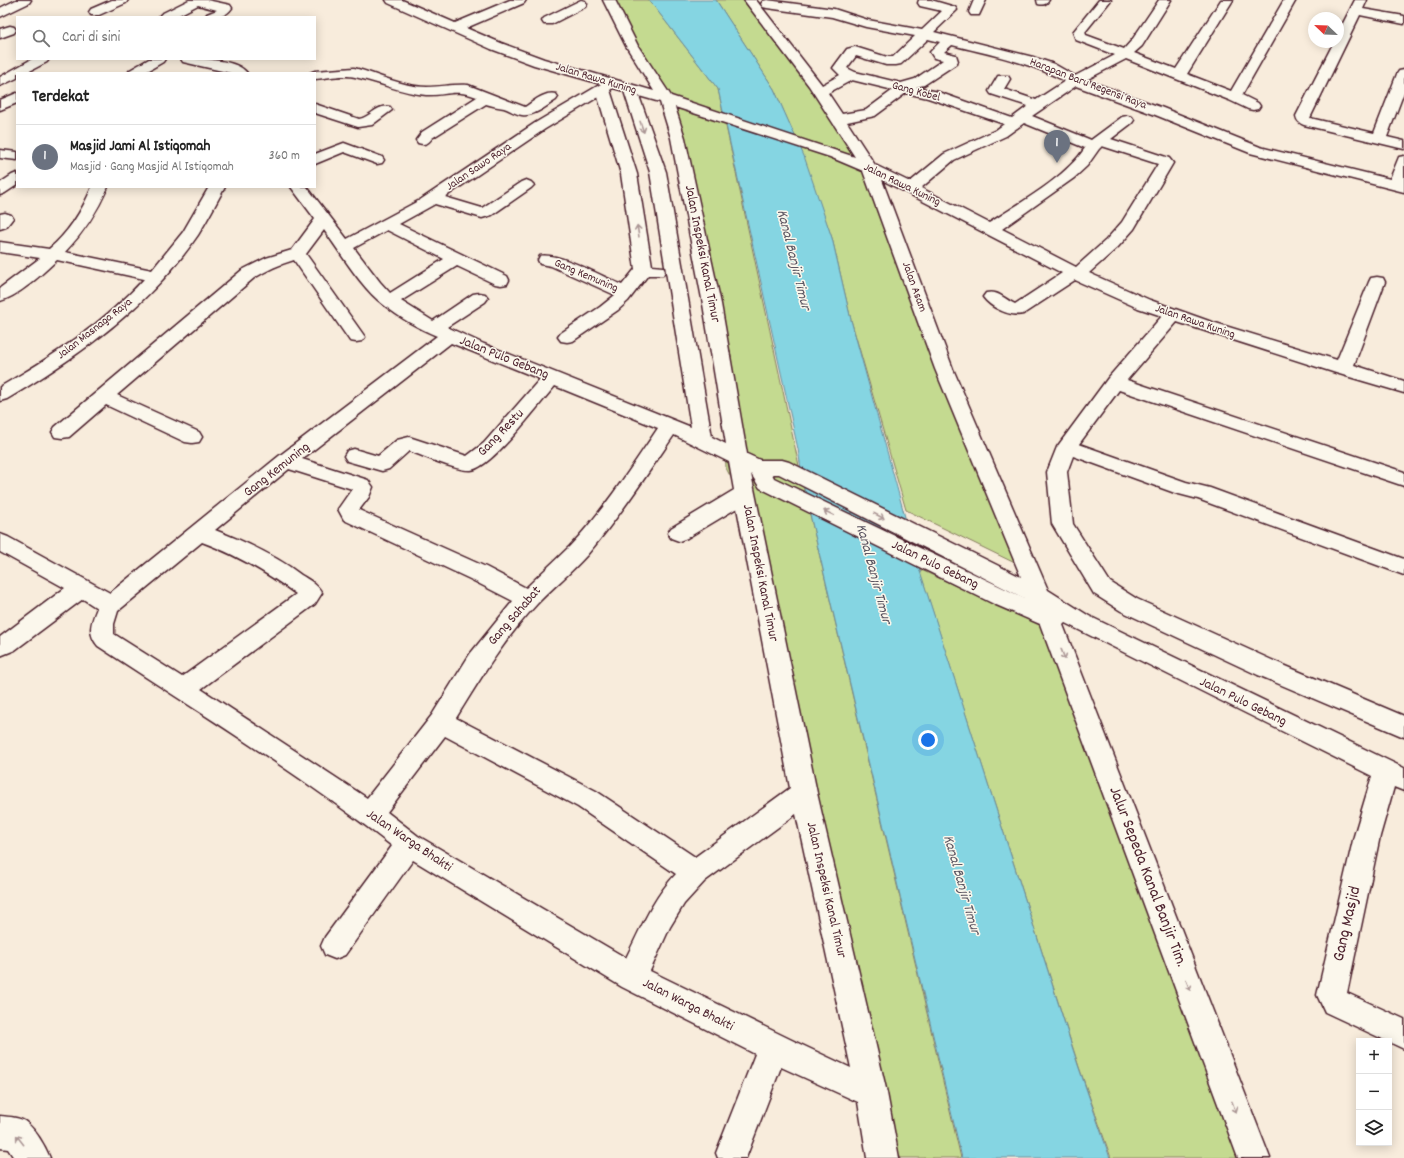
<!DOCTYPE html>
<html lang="id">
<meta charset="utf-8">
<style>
body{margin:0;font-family:Dekko,sans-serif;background:#f6f6f6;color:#222}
.controls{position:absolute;right:12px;bottom:12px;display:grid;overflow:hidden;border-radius:0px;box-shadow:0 2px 10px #0003}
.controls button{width:36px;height:36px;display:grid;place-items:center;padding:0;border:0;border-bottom:1px solid #e0e0e0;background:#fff;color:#222;font:20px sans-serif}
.compass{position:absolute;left:1308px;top:12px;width:36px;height:36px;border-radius:50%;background:#fff;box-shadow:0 2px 10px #0003;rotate:293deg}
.you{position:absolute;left:928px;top:740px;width:14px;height:14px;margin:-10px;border:3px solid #fff;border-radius:50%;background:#1a73e8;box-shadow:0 0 0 6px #1a73e833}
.badge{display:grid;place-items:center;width:26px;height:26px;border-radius:50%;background:#d1495b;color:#fff;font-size:13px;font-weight:700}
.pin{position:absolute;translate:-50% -33px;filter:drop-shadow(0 1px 2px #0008)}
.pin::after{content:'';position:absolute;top:21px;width:14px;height:12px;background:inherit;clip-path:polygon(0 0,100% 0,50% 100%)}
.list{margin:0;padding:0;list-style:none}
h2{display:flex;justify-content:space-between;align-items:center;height:52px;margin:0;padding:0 16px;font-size:17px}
h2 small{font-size:13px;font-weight:400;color:#767676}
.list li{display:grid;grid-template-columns:26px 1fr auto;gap:12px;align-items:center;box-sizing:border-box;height:64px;padding:0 16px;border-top:1px solid #e0e0e0}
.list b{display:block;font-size:15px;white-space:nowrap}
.list p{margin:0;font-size:13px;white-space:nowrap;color:#767676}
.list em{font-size:13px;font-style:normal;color:#767676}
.icon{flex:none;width:22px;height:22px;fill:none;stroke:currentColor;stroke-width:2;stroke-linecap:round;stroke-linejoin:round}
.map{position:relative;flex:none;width:1404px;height:1158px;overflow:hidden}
.search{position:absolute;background:#fff;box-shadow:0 2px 10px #0003;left:16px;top:16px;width:300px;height:44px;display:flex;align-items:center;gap:10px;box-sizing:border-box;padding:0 14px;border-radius:0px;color:#767676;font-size:15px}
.panel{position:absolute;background:#fff;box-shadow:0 2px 10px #0003;left:16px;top:72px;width:300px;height:116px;border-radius:0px}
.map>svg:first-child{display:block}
</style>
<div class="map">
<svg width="1404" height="1158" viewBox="0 0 1404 1158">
<rect width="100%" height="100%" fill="#f8ecdc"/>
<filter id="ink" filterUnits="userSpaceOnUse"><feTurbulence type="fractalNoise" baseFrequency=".025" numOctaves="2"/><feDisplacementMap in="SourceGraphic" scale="8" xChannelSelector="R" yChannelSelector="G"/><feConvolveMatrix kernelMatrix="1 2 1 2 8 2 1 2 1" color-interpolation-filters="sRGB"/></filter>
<g filter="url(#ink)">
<g fill="#c4da90" stroke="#877c5e">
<polygon points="609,0 649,0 718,89 804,489 961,1158 883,1158 744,503 726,468 721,358 676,129"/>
<polygon points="716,0 750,0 870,168 1019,565 906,510 851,320 832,238 797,141 774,89"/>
<polygon points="919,569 1044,626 1253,1158 1111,1158 1079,1067"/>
</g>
<polygon fill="#85d5e2" stroke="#6d8c99" points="649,0 716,0 774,89 804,156 832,238 851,320 919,568 1078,1065 1110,1158 962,1158 804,489 798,449 718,89"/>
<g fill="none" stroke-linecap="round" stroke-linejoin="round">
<g stroke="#4a1f2b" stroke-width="3">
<g id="minor">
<polygon points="16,0 31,0 29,3 0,17 0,8"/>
<polygon points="112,0 128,0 126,3 99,15 91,15 89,12 91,9"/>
<path d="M189,0H207L230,5L232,8C225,18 216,17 205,17L207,14L217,10L198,5L175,17H159L161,14Z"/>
<path d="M386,0H402L455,23L510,0H526L524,3L466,28L501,43L544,59L654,91L626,46L603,0H615L638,46L671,96L855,157L809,86L744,0H756L822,85L840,75L833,68L847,49L855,47L887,57H893L915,36L866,27L832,17L767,8L763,7L761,4L763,1L767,0L834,9L868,20L922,30L942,11L920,6L918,3L919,0H931L955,7L957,10L934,32L1033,57L1054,64L1075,76L1115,55L1076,40L1073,32L1099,0H1111L1085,32L1086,35L1124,49L1132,40L1159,0H1171L1142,46L1134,53L1176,69L1221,0H1233L1187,74L1231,91L1284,0H1296L1242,95L1258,103L1260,106L1258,109L1253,110L1248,109L1229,100L1126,59L1086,80L1163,108L1260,147L1390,179L1399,157L1404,156V192L1250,153L1153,114L1076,86L1032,116L1091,140L1122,117L1127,116L1132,117L1134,120L1132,123L1111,139L1169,158L1173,163L1134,229L1118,247L1089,273L1150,300L1209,321L1337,360L1369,282L1371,278L1377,277L1383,278L1385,282L1354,365L1404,381V393L1336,373L1177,322L1127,380L1404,472V486L1119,390L1079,444L1186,482L1210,488L1404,559V575L1198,499L1175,493L1073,456L1067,472L1073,524L1110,582L1137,599L1274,661L1404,716V737L1258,675L1121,611L1094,594L1052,524L1047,472L1057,447L1108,378L1162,316L1138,308L1075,280L1023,314C1010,317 991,308 983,297L986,293C998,290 1004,299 1015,304L1062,273L882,180L953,369L1048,590L1089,616L1404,768V791L1394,787L1380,836L1347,993L1404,1019V1049L1325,1012L1317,995L1354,836L1372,776L1065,623L1063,625L1270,1158H1238L1040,624L994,604L760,488L751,474L817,793L887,1093L899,1158H867L858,1102L781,1067L746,1158H718L716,1153L755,1054L622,987L413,860L345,955L335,959L325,955L321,946L325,937L392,846C299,773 197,711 98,646C87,633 91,623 97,608L83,599L15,650L0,656V637L65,588L0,552V534L8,537L110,593L279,456L437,336C418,328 400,318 384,305C361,288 341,253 324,230L306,254L365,337L362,341L356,342L350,341L294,260C280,264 267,270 254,278L117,395L199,432L202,437L199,442L192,443L185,442L106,405L69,437L62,438L55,437L52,432L55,427L242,270L266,258L292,250L315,219L291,187H307L347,239L420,200L535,123L601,84L534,65L491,49L388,3ZM928,39L940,42L930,52L934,58L943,60L915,79L901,83L855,72L847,68L856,56L886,65H896L901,64ZM952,45C992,55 1029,62 1065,81L1036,100L1004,89L1010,79L1008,76H998L989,91L991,94L1028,106L1012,118L938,92L916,87L924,85L956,64L958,61L956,55L944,52ZM852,80L893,90L866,110L842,114L828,93ZM613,88L624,91L650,172L691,427L484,344L447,327L485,302L488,298L485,294L479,293L473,294L433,321L401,301L457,266L495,284L501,285L507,284L509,280L507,276L399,224L435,204L482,218L492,215L531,188L534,185L531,182L526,180L521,182L482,208L445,197L545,129L598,97L621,174L635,269L622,285C603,277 559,252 540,256L538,260L540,264L551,266L615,295L600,307L561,333L558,337L561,341L567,342L573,341L618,310L628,301L648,275H663L665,271L663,267L652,266L637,174L610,90ZM906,93L928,98L1004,124L996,130L944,154L910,182L875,165L847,122L875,116ZM639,96L660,102L671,138L703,304L726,444L712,437L666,172ZM675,107L830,157L863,171L935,369L1021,577L789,462L782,460H760L747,454L721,304L685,138ZM1024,123L1085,148C1064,179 1021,202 989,223L921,188L954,160L1006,136ZM1102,146L1158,164L1122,222L1106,240L1076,267L1002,229L1074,178L1087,166L1099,149ZM387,230L444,259L390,293L380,282L354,248ZM451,343L540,379L484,443L467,456L409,437L397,440L378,456L354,449L347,451L344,456L347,461L382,471L389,469L409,451C424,456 456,471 471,470C492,468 539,404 555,386L658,428C631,468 604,510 570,546C556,560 540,574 526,588L486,567L359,510L369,497L373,487L368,480L302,459ZM674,435L729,462L734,490L671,528L668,533L671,538L679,541L687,538L737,508L790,788L695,857L596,791L456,718C480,679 505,638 537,604C553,587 571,573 587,555C619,517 646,476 674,435ZM289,469L352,489L338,509L344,520L470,579L513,601L470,654L432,715L367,798L201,689L315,604L322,593C317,584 309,580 301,575C275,555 246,542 215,530ZM772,474H779L1026,599L774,478ZM202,542C237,555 266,572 296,594L182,677L114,634V624L118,611ZM445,736L578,807L676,874C653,898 641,928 626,958L418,836L387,812ZM796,814L851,1068L800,1044L650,971L670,927L684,904L705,881Z"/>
<polygon points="581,0 585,1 587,4 585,7 552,24 544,24 542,21 544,18"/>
<polygon points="974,0 986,0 979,15 971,15 969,12"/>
<path d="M1037,0H1049C1046,5 1043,5 1038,4Z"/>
<path d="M1355,0H1367L1363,9L1404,16V24L1360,15L1310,118L1374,133L1397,74L1399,71L1404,70V92L1387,137L1404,141V149L1304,125C1299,123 1297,121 1296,116L1334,42H1338V33Z"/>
<polygon points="10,26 14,27 16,30 14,33 0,38 0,29"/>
<polygon points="32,59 49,59 47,62 26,73 17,73 17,78 0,86 0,77"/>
<polygon points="149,59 165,59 163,62 144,73 128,73 130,70"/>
<path d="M181,59C198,59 236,58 247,73H231L183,62Z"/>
<path d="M354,68C378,74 402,87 427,87C441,87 454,84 468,85L525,107C534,101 545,91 556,94L558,97L556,100C546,106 534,117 522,115C515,114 510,110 504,108C498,107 492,106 486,104L432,138C428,144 425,145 418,143L416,140L422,132L477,97C454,88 447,96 426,95C401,93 379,82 355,77C343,74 327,78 315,79V73H310L315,71Z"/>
<polygon points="17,93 17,103 0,110 0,100"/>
<path d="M315,104L359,119C371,117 377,104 390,107L392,110L372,125L358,127L315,113Z"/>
<polygon points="344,143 382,157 384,160 382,163 377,164 344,152 315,164 315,154"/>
<polygon points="0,150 17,152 17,160 0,158"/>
<polygon points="17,173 17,185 5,193 0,195 0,183 12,175"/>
<path d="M92,187H108C97,212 84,232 65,252L152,270L183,232L209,187H225C216,203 208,219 198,235C150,306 79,356 7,399L0,401V387C52,357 104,323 144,279L57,260C43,273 18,297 0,301V288L40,258L0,252V242L49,249C69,232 82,211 92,187Z"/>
<polygon points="5,213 11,215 13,218 6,227 0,229 0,214"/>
<path d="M0,1116C9,1117 21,1117 27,1123C37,1132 45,1146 50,1158H14L8,1149L0,1148Z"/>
</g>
</g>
<use href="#minor" fill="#fbf7ec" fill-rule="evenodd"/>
</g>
<defs><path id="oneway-shaft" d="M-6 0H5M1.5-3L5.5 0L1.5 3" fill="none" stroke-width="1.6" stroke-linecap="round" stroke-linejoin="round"/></defs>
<g stroke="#ab9695">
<use href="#oneway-shaft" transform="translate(642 127) rotate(71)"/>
<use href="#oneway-shaft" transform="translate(638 231) rotate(-99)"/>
<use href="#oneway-shaft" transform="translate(829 513) rotate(-154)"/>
<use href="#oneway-shaft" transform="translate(879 516) rotate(27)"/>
<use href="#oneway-shaft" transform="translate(1063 654) rotate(69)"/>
<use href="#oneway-shaft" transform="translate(1188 985) rotate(69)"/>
<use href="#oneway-shaft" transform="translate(1234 1107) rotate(69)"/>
<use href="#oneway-shaft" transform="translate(20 1140) rotate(-128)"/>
</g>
</g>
<g text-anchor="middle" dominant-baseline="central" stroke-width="3" stroke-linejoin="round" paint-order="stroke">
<g font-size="12" fill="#4a1f2b" stroke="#fbf7ec">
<text transform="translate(596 79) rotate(17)">Jalan Rawa Kuning</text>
<text transform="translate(1088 84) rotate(21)">Harapan Baru Regensi Raya</text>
<text transform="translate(916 92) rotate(15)">Gang Kobel</text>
<text transform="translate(479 167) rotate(-34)">Jalan Sawo Raya</text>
<text transform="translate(902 185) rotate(26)">Jalan Rawa Kuning</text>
<text transform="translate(586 276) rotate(23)">Gang Kemuning</text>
<text transform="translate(914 287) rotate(70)">Jalan Asam</text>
<text transform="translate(1195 322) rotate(19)">Jalan Rawa Kuning</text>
<text transform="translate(95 329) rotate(-38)">Jalan Masnaga Raya</text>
</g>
<g font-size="14" fill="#4a1f2b" stroke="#fbf7ec">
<text transform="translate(702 254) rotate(79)">Jalan Inspeksi Kanal Timur</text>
<text transform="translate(504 358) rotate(22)">Jalan Pulo Gebang</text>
<text transform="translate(501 433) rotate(-46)">Gang Restu</text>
<text transform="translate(277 470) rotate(-38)">Gang Kemuning</text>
<text transform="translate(935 565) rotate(26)">Jalan Pulo Gebang</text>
<text transform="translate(760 573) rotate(79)">Jalan Inspeksi Kanal Timur</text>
<text transform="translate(515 616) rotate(-49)">Gang Sahabat</text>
<text transform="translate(1243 702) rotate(26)">Jalan Pulo Gebang</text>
<text transform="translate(409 841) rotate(34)">Jalan Warga Bhakti</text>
<text transform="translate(826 890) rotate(77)">Jalan Inspeksi Kanal Timur</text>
<text transform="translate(688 1005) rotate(27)">Jalan Warga Bhakti</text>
</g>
<g font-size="15" font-style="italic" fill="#5c5662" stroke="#fbf7ec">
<text transform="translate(793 260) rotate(76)">Kanal Banjir Timur</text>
<text transform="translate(873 574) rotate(75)">Kanal Banjir Timur</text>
<text transform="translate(961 885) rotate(74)">Kanal Banjir Timur</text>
</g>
<g font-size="17" fill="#4a1f2b" stroke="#fbf7ec">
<text transform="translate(1147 877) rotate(69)">Jalur Sepeda Kanal Banjir Tim.</text>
<text transform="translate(1348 924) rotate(-77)">Gang Masjid</text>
</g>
</g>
</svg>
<div class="controls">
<button>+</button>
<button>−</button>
<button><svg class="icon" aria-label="layers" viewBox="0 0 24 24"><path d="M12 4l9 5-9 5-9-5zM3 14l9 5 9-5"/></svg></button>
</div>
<svg class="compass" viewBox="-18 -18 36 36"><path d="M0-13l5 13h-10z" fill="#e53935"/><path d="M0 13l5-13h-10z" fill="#767676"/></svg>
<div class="you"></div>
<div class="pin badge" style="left:1057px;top:163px;background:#6b7280">1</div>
<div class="search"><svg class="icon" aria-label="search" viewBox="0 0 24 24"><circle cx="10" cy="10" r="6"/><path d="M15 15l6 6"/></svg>Cari di sini</div>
<section class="panel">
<h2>Terdekat<small></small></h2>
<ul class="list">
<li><span class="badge" style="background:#6b7280">1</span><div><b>Masjid Jami Al Istiqomah</b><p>Masjid · Gang Masjid Al Istiqomah</p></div><em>360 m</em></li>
</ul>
</section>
</div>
